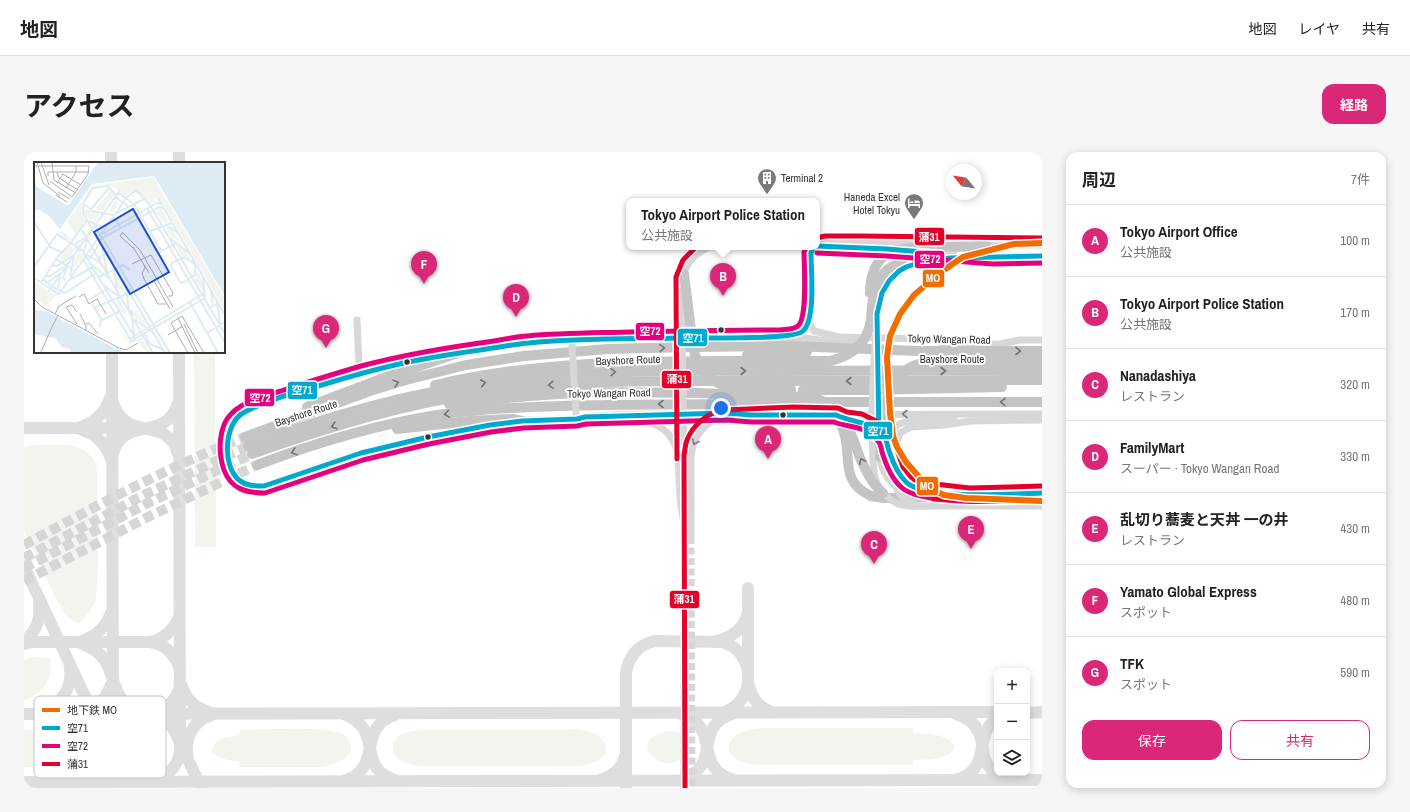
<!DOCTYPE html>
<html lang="ja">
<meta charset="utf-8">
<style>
body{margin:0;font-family:"Archivo Narrow","Noto Sans JP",sans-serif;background:#f6f6f6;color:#222}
.controls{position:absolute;right:12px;bottom:12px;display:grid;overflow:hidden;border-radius:8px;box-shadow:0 2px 10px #0003}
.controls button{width:36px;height:36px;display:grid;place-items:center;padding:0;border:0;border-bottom:1px solid #e0e0e0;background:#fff;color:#222;font:20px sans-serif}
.compass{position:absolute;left:922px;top:12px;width:36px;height:36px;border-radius:50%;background:#fff;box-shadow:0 2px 10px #0003;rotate:300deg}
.you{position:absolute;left:697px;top:256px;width:14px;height:14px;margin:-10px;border:3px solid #fff;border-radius:50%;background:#1a73e8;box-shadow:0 0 0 6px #1a73e833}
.badge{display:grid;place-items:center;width:26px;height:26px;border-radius:50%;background:#db2777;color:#fff;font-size:13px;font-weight:700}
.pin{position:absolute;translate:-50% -33px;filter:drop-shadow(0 1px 2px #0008)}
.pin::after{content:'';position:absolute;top:21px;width:14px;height:12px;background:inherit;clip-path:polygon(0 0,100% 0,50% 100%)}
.popup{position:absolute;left:602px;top:46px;width:194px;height:52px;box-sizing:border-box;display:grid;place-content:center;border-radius:8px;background:#fff;filter:drop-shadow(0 1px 3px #0005);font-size:13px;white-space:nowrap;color:#767676}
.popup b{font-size:15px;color:#222}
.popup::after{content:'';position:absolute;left:50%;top:100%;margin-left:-8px;border:8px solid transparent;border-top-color:#fff}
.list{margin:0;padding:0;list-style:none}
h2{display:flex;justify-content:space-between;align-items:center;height:52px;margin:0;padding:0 16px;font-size:17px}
h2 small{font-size:13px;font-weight:400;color:#767676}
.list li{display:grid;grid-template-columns:26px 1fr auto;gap:12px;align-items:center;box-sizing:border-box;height:72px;padding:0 16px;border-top:1px solid #e0e0e0}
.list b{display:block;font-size:15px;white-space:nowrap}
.list p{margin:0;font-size:13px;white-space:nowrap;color:#767676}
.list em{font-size:13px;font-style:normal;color:#767676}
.actions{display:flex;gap:8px;padding:12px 16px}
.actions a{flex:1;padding:9px 0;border:1px solid #db2777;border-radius:12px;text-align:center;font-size:14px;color:#db2777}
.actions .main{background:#db2777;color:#fff}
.icon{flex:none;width:22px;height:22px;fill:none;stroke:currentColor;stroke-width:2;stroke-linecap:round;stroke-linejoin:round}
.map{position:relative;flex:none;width:1018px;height:636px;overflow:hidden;border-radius:12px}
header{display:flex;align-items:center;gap:24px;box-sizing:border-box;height:56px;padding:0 20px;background:#fff;border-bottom:1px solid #e0e0e0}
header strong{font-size:19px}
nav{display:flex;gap:22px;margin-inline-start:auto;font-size:14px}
.intro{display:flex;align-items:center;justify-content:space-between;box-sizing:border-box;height:96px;padding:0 24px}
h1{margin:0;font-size:28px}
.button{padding:10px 18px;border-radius:12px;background:#db2777;color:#fff;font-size:14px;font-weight:700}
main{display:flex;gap:24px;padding:0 24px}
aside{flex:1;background:#fff;border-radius:12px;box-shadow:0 2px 10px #0003}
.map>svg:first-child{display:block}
</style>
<header>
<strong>地図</strong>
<nav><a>地図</a><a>レイヤ</a><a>共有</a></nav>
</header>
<div class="intro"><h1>アクセス</h1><a class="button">経路</a></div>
<main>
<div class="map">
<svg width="1018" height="636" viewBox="0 0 1018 636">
<rect width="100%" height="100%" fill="#fff"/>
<g fill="#f1f5ed">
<polygon points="170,200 191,200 192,395 171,395"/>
<path d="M8,293C32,293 61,287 73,313L74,412L72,447L68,456L63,463L54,472L45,466L34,451L0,378V295Z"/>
<path d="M10,505L26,506C29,527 20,541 0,548V508Z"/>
<path d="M739,576H889V581C902,582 925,581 931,595C924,609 903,607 889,608V613H732C722,612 702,607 705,593C706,589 708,586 712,583C720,578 730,577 739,576Z"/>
<path d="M552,577C558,578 565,579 571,582C582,587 587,599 576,607C571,611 564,612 558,614H396C391,613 385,613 381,611C367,605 364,589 378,582C383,580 389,579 394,578H531Z"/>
<path d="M0,578C23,578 55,574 68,598C50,621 26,615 0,615Z"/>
<path d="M216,578C239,578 303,573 320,583C326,587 327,593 327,599L320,607L300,615H216L215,609L203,608L188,601C187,586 205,585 216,583Z"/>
<path d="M643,579C665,578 674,602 650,610C644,612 640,612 635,609C625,604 618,593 629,585C633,582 639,581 643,579Z"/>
<circle cx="123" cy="595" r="13"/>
</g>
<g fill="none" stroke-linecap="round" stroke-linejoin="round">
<g stroke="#dedede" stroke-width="12">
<polyline points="87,0 87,11"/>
<polyline points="155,0 155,11"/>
<path d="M88,200L89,599C91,613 99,624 113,628"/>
<path d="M89,251C103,292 143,262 154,302"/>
<path d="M57,275C72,270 81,261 86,246"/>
<polyline points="0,276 122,276"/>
<path d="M58,278C72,282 82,293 87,307"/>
<path d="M89,301C102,262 142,291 154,251"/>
<polyline points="0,414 87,600"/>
<path d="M724,436V529C726,544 734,555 748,560"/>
<path d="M0,489C12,480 17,467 15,452"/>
<path d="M58,489C72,484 82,475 87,461"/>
<path d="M692,489C707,486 718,478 723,464"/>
<path d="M125,490C140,492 150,501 155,515"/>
<path d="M0,492L8,490H127C141,486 150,478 155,465"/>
<path d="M58,492C101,506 76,547 119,561"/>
<path d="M158,534C162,547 171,556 185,560"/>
<path d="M60,560C73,556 82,546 87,533"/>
<path d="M700,560C714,555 722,545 724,530"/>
<path d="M17,561C36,554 49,536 46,516"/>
<path d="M131,561C144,556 152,548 156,535"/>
<polyline points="1003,561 1018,560"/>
<polyline points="0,562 973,560"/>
<path d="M320,562C361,577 331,616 371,628"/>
<path d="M658,562C698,575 668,615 709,628"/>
<path d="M932,562C942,565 950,570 954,579C962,594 955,607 970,620C974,624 978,626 984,627"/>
<path d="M130,563C143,567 151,576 155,589"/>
<polyline points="161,601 177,635"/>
<path d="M164,607C160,587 168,569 188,563"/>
<path d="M659,627C698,614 669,574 708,562"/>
<path d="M934,627C968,617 949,583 973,566"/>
<path d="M59,628C99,616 77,576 113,564"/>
<path d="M131,628C146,624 155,612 156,597L155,200"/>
<path d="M576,628C590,624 598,616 602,602"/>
<path d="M320,629C360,617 332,575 371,563"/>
<polyline points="0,630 1018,628"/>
<path d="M602,636V522C604,505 613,494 630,489L698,490C713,494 720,504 724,518"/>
</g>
<g stroke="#d6d6d6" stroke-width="7" stroke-dasharray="7 3.5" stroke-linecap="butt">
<polyline points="660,385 660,636"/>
<polyline points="667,385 668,636"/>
</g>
<g stroke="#d6d6d6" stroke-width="10" stroke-dasharray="10 5" stroke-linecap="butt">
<path d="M0,393C72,354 144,315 221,285"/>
<polyline points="0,406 118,344 224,294"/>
<polyline points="0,416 122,352 228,302"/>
<polyline points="0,429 126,364 233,313"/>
</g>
<g stroke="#d7d7d7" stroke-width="7">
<polyline points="793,93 801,91 891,91"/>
<polyline points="959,93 1018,93"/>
<polyline points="811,95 821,96 873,98"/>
<polyline points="891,99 930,102"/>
<polyline points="908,108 924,106 974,104 1018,104"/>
<path d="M659,125C662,111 672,100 686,95"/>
<polyline points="658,138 658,177"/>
<polyline points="785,171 790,179 815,185 946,188"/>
<path d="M853,173C853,144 860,123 890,112"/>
<path d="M768,183C775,182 782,177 785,170C790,155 787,119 787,101L790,95"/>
<polyline points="918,195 941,192 976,192 996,188 1018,188"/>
<polyline points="433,201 501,191 542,188 640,186 780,186 830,192"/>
<path d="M413,204C360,213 305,229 254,247C242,252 227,255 217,262C194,278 199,334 232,335C242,335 251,331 259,327C275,322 290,316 305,311C337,301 370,293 402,285C433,278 466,274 498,269C516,266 535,269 554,266C587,261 621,263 654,262C679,262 702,261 727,263"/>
<polyline points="326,224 331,220 335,214 333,168"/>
<polyline points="722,263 1018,262"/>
<path d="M821,266C828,268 835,268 842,271C849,274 857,279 861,286C863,290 863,294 864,298C868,312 875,327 888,334C900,339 915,339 928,341"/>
<path d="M554,267L561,269C595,270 649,257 654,306C656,328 654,349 660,370"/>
<polyline points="660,289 660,329"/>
<polyline points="872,292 876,281 887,275 920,273 947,269 1018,268"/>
<path d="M867,295C864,269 882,268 902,268C911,268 921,268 930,268"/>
<path d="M856,305C858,325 872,340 893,343"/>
<polyline points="911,345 1018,341"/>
<polyline points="910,354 1018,354"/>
<polyline points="660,367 660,385"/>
<path d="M667,385V304C669,284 683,266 704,264"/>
</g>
<g stroke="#c4c4c4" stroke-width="10">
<polyline points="660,122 667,178"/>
<path d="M846,141C846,127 849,113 861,103"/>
<path d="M847,168C849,121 862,106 911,108"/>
<polyline points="723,203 783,200"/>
<polyline points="948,209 1018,209"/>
<path d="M411,233C516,208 625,209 732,209"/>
<polyline points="779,238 844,238 978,235"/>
<polyline points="425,252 505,244 565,240 676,241 748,245"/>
<polyline points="283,255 360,226 437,200"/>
<polyline points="373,277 446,269 488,267 498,269"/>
<polyline points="221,285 346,239 382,228 442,213 500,204 584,197 666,195 768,194 895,199 1018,199"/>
<path d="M224,294C291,269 359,248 430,236C535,218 641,218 748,219C838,219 928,219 1018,218"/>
<path d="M228,302C300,276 373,254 449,242C543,227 638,229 733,229C828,229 923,229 1018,228"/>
<path d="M233,313C291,291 351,273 413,263C454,257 496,255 537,254C606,252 674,252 743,252L759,250H1018"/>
<polyline points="847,344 860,346 916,345"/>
</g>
<g stroke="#d7d7d7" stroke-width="7">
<path d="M853,173C849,210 848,246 848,282C849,296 848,311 851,325C853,333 859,342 866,347C878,357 895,354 910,354"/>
<polyline points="658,177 660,289"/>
<polyline points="548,192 552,261"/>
<polyline points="853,231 854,279"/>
<path d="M872,292C871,312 864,346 890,351"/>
</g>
<g stroke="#c4c4c4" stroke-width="10">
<path d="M861,103C887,89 931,98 962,93"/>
<path d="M667,178C668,188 669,199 673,208C688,246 735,237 767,237"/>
<path d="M732,209H806C828,204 843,192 847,168"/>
<path d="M748,245C775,243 806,242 821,269C827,281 832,294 836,306C842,319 848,332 859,341"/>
<path d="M818,275C830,301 813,329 847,344"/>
<path d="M856,305C861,271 855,220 899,211C915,208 932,209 948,209"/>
</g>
<g stroke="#fff" stroke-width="8">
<g id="bus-1">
<polyline points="793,94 863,97 911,101"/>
<path d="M790,95L787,101C787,118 792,167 779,179C769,189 672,185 652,186C603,187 553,186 505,191C491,192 477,195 463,197C442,200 421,203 400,207C367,213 334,222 301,232C274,240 244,247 219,261C200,272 198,314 215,328C222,334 231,334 240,334L337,301L404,285L466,273L498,269L553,267L561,265L703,261L727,263H812C829,271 844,268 859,283C863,287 863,293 865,299C869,311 874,323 883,331C904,348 989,342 1018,341"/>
<polyline points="855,287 853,162 858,141 865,129 875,119 882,115 903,108 927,106 1018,104"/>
</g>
</g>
<g stroke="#fff" stroke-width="8">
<g id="bus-2">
<path d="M782,95L780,100C780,114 784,165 774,174C769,178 761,177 756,178C705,178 655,179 604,180C570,181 537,181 503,184C490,185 476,188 463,190C420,196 379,203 337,214C310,222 283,230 257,239C241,244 220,249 208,261C194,274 194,301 200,318C207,337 222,341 241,341L339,308L405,292L467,280L499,276L553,274L562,272L703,268L727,270H810C820,274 831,274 840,278C844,280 851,285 854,289C857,292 857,296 858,300C862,313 867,326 877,335C898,355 988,349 1018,348"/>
<polyline points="793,101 863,104 969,112 1018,111"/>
</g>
</g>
<g stroke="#fff" stroke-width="8">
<g id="bus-3">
<polyline points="793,86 801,84 835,84 1018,86"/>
<polyline points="653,307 652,125 659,108 672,95"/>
<polyline points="910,347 945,347"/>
<path d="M661,636L660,303C661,299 661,293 663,288C669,273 684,260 700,258L770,255L814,256L823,260L838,262L858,272L868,284L879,315L887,325L891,328L902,331L946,336L1018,334"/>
</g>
</g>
<use href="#bus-1" stroke="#00a9ce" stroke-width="5"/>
<use href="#bus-2" stroke="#e5007d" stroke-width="5"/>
<use href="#bus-3" stroke="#e4002b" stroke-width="5"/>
<g stroke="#fff" stroke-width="9">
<polyline id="metro-1" points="1018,91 990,92 939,105 917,120 890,143 876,162 866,184 863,205 866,261 869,284 873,295 882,310 905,336 920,343 942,346 1018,349"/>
</g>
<use href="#metro-1" stroke="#f16d00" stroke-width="6"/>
</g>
<defs><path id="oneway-chevron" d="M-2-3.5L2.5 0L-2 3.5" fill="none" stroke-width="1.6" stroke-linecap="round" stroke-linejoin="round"/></defs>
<g stroke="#747474">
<use href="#oneway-chevron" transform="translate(638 196) rotate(-1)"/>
<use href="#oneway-chevron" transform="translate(994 199)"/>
<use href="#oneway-chevron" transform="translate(719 219)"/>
<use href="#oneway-chevron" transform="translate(919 219)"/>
<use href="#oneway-chevron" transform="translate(589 220) rotate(-2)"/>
<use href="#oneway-chevron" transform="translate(825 229) rotate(180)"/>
<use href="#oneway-chevron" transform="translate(372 231) rotate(-17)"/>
<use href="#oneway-chevron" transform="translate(459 231) rotate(-8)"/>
<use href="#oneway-chevron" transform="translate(527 233) rotate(176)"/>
<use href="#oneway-chevron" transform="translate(979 250) rotate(-179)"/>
<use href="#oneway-chevron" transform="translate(637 252) rotate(-180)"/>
<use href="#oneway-chevron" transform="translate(423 262) rotate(173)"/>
<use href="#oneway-chevron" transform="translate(310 274) rotate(163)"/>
<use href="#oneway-chevron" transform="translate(270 300) rotate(161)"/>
<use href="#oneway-chevron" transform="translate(838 309) rotate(-114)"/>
</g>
<g stroke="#7d7d7d">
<use href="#oneway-chevron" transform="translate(881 262) rotate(180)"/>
<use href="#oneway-chevron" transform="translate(671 290) rotate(113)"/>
</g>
<defs>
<g id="building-pin" transform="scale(1)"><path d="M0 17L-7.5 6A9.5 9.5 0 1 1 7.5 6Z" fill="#7a7a7a" stroke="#fff"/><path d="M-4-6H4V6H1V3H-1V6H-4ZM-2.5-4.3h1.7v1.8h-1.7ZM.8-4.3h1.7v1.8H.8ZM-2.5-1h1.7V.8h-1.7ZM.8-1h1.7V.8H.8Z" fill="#fff"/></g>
<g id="hotel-pin" transform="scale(1)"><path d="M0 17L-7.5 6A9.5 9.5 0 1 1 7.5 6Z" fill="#7a7a7a" stroke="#fff"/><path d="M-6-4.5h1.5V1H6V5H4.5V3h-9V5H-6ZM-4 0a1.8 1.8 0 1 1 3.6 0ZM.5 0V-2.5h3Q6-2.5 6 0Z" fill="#fff"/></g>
</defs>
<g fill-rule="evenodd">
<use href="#building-pin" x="743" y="26"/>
<use href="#hotel-pin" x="890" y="51"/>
</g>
<g fill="#333" stroke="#fff" stroke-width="1.5">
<circle cx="697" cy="178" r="3.5"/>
<circle cx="383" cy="210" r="3.5"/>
<circle cx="759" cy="263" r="3.5"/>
<circle cx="404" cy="285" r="3.5"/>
</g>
<g text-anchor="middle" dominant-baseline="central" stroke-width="4" stroke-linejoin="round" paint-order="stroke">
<g font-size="11" fill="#333" stroke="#fff" text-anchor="start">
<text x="757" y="26">Terminal 2</text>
<text x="876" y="45" text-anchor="end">Haneda Excel<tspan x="876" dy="13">Hotel Tokyu</tspan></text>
</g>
<g font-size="11" fill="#333" stroke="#fff">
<text transform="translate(925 187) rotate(1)">Tokyo Wangan Road</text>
<text x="928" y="207">Bayshore Route</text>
<text transform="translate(604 208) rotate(-2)">Bayshore Route</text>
<text transform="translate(585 241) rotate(-1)">Tokyo Wangan Road</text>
<text transform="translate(282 261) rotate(-18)">Bayshore Route</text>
</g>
</g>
<g transform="translate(10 10)">
<rect width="191" height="191" fill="#fff"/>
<path d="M119,15L191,136V149L125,35L117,42L102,27L90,34L85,28L74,23L60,24L48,40V50L51,59L39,77L35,78L24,70L28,69L37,77L41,71L33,60L58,24ZM77,28L81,32L69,48H64L63,45ZM81,38L85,42L80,50H75ZM127,46L134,59L131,61L122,50ZM52,47L65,52L62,59L54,56L50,50ZM131,64L139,68L147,81L136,74ZM144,82L151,87L156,97L147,93L142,84ZM36,84L42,87L36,94L28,99L25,94ZM45,89L50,94L39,107V101ZM163,108L170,122V130L161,118ZM82,115H85L91,125L88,130L83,124ZM0,118L15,131H28L19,136L13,144L8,142L0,134ZM84,136L93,150L89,153L81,141ZM102,148L112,161L111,164L102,157L99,151ZM78,154L94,179L108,176L117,191H113L103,178L95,183Z" fill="#f1f5ed"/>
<path d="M64,0H191V134L120,14L58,22L26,67L14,53L4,47L0,49V16L3,25L34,44ZM0,147L13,150L90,191H36V187L28,185L21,176L0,172Z" fill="#ddebf3"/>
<path fill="none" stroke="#ddebf3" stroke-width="2" d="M124,36L191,153M79,37L83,36L94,44M51,43L59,49L79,53L86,65M115,45L114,48L191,181M57,47L75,26M81,52L110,37M55,59L68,65L73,75M0,60L15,83M59,60L136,191M132,62L145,72M48,68L119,191M116,69L138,61M68,72L123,41L127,42M136,76L155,91M65,78L125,45L129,46M40,83L52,75M14,84L27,90M46,84L47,88H43V85ZM68,86L73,110M129,88L126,87L100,42L86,32L82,33L74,24L59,26L50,40L49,51L131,191M49,90L102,177M50,90L54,73M126,90L142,81M52,93L61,97L70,105M158,95L160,100V102L161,104V113L149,121L146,120L137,104L138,101L150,95L158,100L160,102L162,103L165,108M22,97L40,108M49,97L97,179L171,136L169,115M55,98L66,81M66,98V95L74,90M57,102L77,118M18,103L23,104L41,92M0,105L23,72L49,89M80,108L83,129M11,114H16L34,102M36,114L40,94M65,115L89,103L96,108M0,116L25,132L93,35L102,28L116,43L191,172M9,117L18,125L31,131M35,118L61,104M32,119L29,116L34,102M14,120L27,111M7,121L24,94L37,81L53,58M68,122L87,136M24,126L26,114M92,126L95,148M177,129L179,145M14,130L86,28M31,131L62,111M87,135L98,126M56,137L74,127M156,140L184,191M183,140L186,162M58,142L67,157L66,165M60,146L86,135M174,147L183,142V139M95,148L98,149L100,176M100,157L117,169M68,158L85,150M21,164L51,179L64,191M173,171L191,160M111,172L116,182L130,188M95,177L170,131"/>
<path fill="none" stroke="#adadad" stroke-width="1" d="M3,0L9,21L26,34M7,0L15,23M18,0L20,18L42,31M0,4H55L54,12L38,35L16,19M23,10L25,16L44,28M14,14V10H55M23,21L29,12L47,23M32,26L42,10V4M24,30L36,37M22,33L33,40M89,70L86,74L99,86M89,71L106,88L139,145M99,85L115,111M98,102L117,93L139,131L138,134H134M109,115L124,142H132M110,116L108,111L111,106L110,103M120,119L136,147M45,135L50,132L55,142L63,137L72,152M0,137L8,145L83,185M21,152L25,144L42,134M46,152L52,164V169M144,156L161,191M43,162L32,145L38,143L43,150M52,162L55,161L64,172M150,162L164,191M18,165L24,153M134,173L149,164M82,185L92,188L104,181M7,190L18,165M154,191L137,161L148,154L170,191"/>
<path fill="#1d4ed8" fill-opacity="0.15" stroke="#1d4ed8" stroke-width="2" d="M99,47L135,110L96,132L60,70Z"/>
<rect width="191" height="191" fill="none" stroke="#333" stroke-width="2"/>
</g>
<rect x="10" y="544" width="132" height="82" rx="6" fill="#fff" stroke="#c2c2c2" stroke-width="1"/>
<rect x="18" y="556" width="18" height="4" fill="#f16d00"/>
<rect x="18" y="574" width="18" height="4" fill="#00a9ce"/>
<rect x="18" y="592" width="18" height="4" fill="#e5007d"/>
<rect x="18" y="610" width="18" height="4" fill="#e4002b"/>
<g font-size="11" fill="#333">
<text x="43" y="562">地下鉄 MO</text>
<text x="43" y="580">空71</text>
<text x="43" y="598">空72</text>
<text x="43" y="616">蒲31</text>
</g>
<g stroke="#fff" stroke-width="1.5">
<rect x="890" y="75" width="31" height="19" rx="4" fill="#e4002b"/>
<rect x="890" y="98" width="31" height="19" rx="4" fill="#e5007d"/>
<rect x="898" y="117" width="23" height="19" rx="4" fill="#f16d00"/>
<rect x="611" y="170" width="30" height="19" rx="4" fill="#e5007d"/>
<rect x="653" y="176" width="31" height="19" rx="4" fill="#00a9ce"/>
<rect x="637" y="218" width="31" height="19" rx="4" fill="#e4002b"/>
<rect x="263" y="229" width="31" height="19" rx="4" fill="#00a9ce"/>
<rect x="220" y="236" width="31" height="19" rx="4" fill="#e5007d"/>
<rect x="839" y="269" width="30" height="19" rx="4" fill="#00a9ce"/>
<rect x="892" y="324" width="23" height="20" rx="4" fill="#f16d00"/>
<rect x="645" y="438" width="31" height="19" rx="4" fill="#e4002b"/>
</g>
<g font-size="11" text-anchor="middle" font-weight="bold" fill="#fff">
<text x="905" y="89">蒲31</text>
<text x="906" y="111">空72</text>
<text x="909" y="130">MO</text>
<text x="626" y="183">空72</text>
<text x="669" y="190">空71</text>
<text x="653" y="231">蒲31</text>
<text x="278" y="242">空71</text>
<text x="236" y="250">空72</text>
<text x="854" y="283">空71</text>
<text x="903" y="338">MO</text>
<text x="660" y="451">蒲31</text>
</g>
</svg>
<div class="controls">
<button>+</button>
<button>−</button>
<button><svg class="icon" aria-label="layers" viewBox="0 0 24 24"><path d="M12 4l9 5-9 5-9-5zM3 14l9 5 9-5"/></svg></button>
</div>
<svg class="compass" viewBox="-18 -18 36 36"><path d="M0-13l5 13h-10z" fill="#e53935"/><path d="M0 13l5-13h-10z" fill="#767676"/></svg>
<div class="you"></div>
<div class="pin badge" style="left:744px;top:307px">A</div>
<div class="pin badge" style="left:699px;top:144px">B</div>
<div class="popup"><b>Tokyo Airport Police Station</b>公共施設</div>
<div class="pin badge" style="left:850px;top:412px">C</div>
<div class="pin badge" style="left:492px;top:165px">D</div>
<div class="pin badge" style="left:947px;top:397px">E</div>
<div class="pin badge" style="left:400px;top:132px">F</div>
<div class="pin badge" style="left:302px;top:196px">G</div>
</div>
<aside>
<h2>周辺<small>7件</small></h2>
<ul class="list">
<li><span class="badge">A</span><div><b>Tokyo Airport Office</b><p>公共施設</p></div><em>100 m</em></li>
<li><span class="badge">B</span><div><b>Tokyo Airport Police Station</b><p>公共施設</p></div><em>170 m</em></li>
<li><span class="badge">C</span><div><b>Nanadashiya</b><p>レストラン</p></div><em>320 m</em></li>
<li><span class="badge">D</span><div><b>FamilyMart</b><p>スーパー · Tokyo Wangan Road</p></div><em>330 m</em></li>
<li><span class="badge">E</span><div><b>乱切り蕎麦と天丼 一の井</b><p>レストラン</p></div><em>430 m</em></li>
<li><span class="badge">F</span><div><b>Yamato Global Express</b><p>スポット</p></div><em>480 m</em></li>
<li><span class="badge">G</span><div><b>TFK</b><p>スポット</p></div><em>590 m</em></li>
</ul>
<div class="actions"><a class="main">保存</a><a>共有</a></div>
</aside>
</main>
